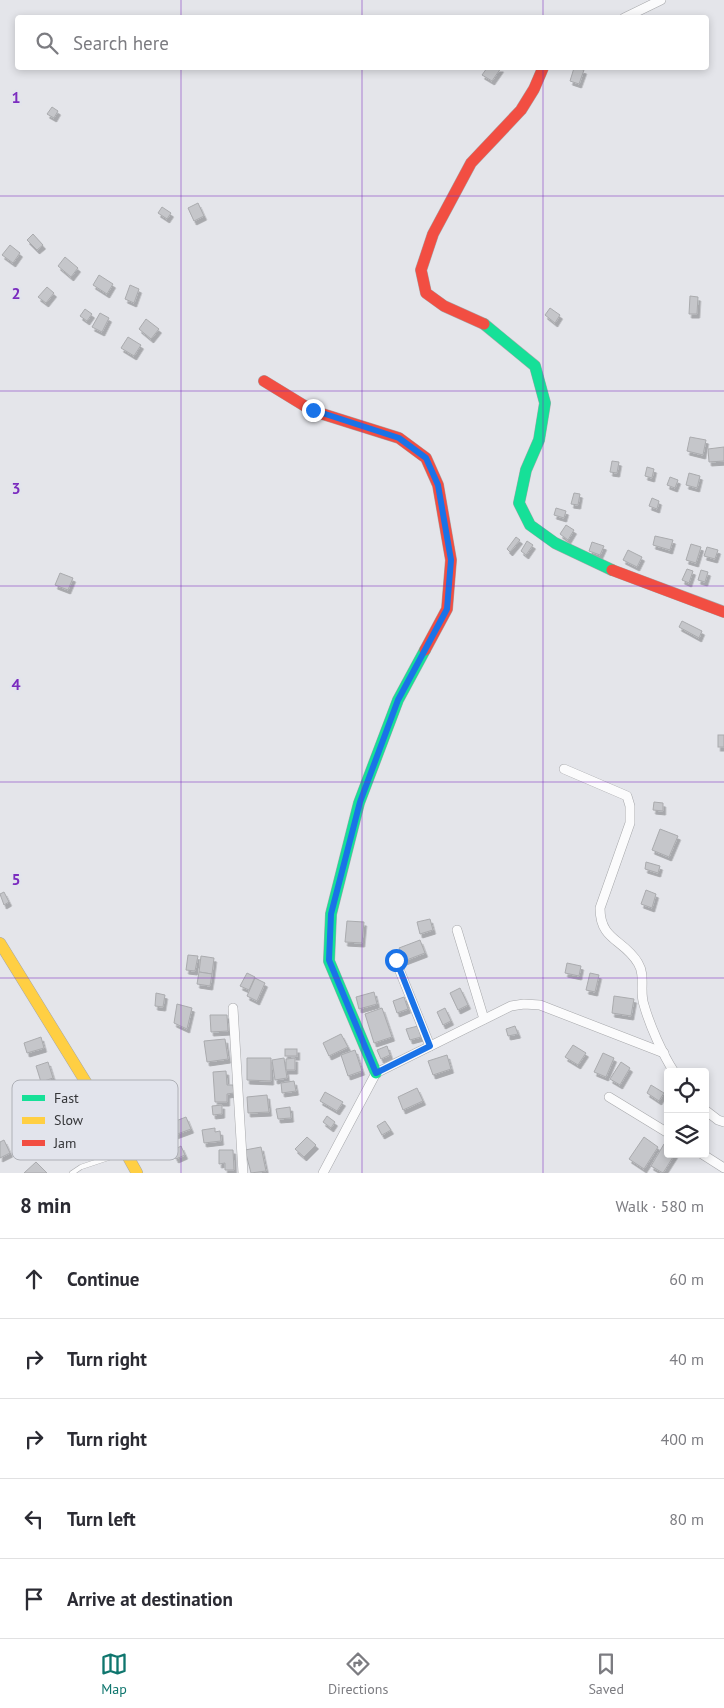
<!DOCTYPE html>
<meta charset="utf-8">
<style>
body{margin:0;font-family:"PT Sans",sans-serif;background:#f7f7f7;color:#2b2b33}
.controls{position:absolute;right:15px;bottom:15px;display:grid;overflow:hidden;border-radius:5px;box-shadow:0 2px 8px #0003}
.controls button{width:45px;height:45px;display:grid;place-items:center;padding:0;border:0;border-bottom:1px solid #e1e1e2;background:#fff;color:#2b2b33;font:25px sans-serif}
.stop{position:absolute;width:15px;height:15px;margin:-11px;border:4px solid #1a73e8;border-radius:50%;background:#fff}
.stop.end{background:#1a73e8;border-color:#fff;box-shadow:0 1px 5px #0008}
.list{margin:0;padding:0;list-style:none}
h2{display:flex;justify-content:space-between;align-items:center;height:65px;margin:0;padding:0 20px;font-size:21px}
h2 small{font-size:16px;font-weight:400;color:#7c7c81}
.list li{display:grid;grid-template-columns:32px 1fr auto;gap:15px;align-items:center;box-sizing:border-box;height:80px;padding:0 20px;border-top:1px solid #e1e1e2}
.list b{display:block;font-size:19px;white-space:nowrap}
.list em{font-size:16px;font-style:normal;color:#7c7c81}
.icon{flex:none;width:28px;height:28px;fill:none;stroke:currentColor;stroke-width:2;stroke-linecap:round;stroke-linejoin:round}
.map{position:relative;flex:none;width:724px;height:1173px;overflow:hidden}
.search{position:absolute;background:#fff;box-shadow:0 2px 8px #0003;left:15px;right:15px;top:15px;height:55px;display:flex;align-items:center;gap:12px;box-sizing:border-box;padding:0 18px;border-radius:5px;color:#7c7c81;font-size:19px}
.sheet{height:465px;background:#fff}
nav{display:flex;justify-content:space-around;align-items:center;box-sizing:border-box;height:70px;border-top:1px solid #e1e1e2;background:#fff;font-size:14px;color:#7c7c81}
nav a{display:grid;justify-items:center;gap:2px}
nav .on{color:#0f766e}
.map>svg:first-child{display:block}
</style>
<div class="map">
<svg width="724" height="1173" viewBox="0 0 724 1173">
<defs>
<filter id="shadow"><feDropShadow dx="2.5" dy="4" stdDeviation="0" flood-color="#0004"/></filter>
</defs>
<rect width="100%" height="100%" fill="#e4e5ea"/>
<g fill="#c5c6ca" stroke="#aaabae" filter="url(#shadow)">
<polygon points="487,68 501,68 492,81 482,75"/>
<polygon points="574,68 584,70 579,84 570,81"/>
<polygon points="52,107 58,111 54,118 47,114"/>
<polygon points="198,203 204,216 194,221 188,208"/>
<polygon points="162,207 171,213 167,219 158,213"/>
<polygon points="33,234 43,245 37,250 27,240"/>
<polygon points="10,245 20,253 13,263 2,255"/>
<polygon points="65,257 78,268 71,277 58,266"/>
<polygon points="99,275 113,284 107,294 93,285"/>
<polygon points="130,285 139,289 134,303 125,299"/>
<polygon points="47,287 54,293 46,303 38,297"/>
<polygon points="690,296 698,297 697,314 689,314"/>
<polygon points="550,308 560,315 555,323 545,315"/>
<polygon points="85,309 92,314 87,321 80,316"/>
<polygon points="100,313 109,318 102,332 92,327"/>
<polygon points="146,319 159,329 151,339 139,329"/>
<polygon points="128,337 141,345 134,356 121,348"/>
<polygon points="690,437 706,440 703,455 687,451"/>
<polygon points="724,447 724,461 709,462 708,449"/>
<polygon points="612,461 619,462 617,473 610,472"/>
<polygon points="647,467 654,469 652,478 645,476"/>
<polygon points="689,473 700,476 697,488 686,485"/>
<polygon points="670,477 678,480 675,488 667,485"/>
<polygon points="574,493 580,494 578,505 571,504"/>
<polygon points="652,498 659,501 657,509 649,506"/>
<polygon points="556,508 566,511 564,518 554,515"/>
<polygon points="566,525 574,530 568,540 560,534"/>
<polygon points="655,536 673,540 670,550 653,545"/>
<polygon points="516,537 520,540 510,552 507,549"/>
<polygon points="527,541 533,545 526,555 521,551"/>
<polygon points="592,542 604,546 600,555 589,551"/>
<polygon points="691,544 701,547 696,563 686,560"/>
<polygon points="707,547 718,550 715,559 704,556"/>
<polygon points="628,550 642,557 637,567 623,560"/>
<polygon points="687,569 693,571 689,583 682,580"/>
<polygon points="701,570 708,572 705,582 698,580"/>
<polygon points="60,573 73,578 68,590 55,585"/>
<polygon points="682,621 702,631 699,638 679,627"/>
<rect x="718" y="735" width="6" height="12"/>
<polygon points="654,802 663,803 663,811 653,810"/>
<polygon points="660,829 678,836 669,857 652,850"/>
<polygon points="646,862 660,866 658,873 645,869"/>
<polygon points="646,890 656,894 652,908 641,904"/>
<polygon points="4,892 9,902 4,905 0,894"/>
<polygon points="430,919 433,930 420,934 417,922"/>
<polygon points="347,921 364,922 362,943 345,942"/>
<polygon points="420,940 425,953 404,961 399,948"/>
<polygon points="188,955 198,956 195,971 186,970"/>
<polygon points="201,956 214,958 212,974 199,972"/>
<polygon points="567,963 581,966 579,976 565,973"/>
<polygon points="199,972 212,974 210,986 197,984"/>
<polygon points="247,973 255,977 249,990 240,986"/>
<polygon points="590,973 599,975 595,992 586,990"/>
<polygon points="255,978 265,983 257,1001 247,996"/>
<polygon points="460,988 468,1005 458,1010 450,993"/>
<polygon points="374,992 377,1004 359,1009 356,997"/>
<polygon points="156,993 165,995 163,1007 155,1006"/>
<polygon points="614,996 634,999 631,1016 612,1013"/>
<polygon points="404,997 408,1009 397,1013 393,1001"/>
<polygon points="177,1004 192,1008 187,1029 174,1023"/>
<polygon points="382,1008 392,1037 374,1043 365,1014"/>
<polygon points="445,1008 451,1021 443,1025 437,1012"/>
<polygon points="210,1015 227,1015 228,1031 211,1032"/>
<polygon points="418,1026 421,1037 410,1040 406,1029"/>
<polygon points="515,1026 518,1034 508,1036 506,1029"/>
<polygon points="341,1034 348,1047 329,1056 323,1043"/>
<polygon points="41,1037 44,1048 27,1053 24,1043"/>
<polygon points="225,1039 228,1059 207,1062 204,1041"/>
<polygon points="573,1045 586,1053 578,1065 565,1057"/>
<polygon points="387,1046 390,1055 381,1059 377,1050"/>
<rect x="285" y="1049" width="12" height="7"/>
<polygon points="355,1050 362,1071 348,1076 341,1055"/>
<polygon points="603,1053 614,1058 606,1077 594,1072"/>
<polygon points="447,1055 451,1069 433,1075 428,1061"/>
<polygon points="247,1058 271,1058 271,1081 247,1080"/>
<polygon points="284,1058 287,1078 275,1080 272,1060"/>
<polygon points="295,1058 295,1070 286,1070 286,1059"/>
<polygon points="48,1062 53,1078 41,1082 36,1066"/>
<polygon points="621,1062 630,1068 620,1085 610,1079"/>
<polygon points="226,1071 227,1085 233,1085 234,1093 227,1094 227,1102 215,1102 213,1072"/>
<polygon points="294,1081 296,1091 282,1093 281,1083"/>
<polygon points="651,1085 664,1093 659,1101 647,1093"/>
<polygon points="417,1088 423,1101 403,1110 398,1097"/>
<polygon points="325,1092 343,1102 337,1111 320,1101"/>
<polygon points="267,1095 269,1112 248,1113 247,1097"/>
<polygon points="222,1105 222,1114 213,1115 212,1106"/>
<polygon points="290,1107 291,1118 278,1119 276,1109"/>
<polygon points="327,1116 335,1122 331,1128 323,1122"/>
<polygon points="186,1117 191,1129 172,1136 168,1124"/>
<polygon points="385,1121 391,1130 382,1135 377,1126"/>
<polygon points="215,1128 215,1132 220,1131 221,1141 204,1143 202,1130"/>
<polygon points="307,1137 316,1145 304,1157 295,1149"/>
<polygon points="644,1137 658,1147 644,1169 629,1159"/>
<polygon points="4,1140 10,1153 0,1158 0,1142"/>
<polygon points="664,1144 668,1147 668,1154 675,1154 663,1173 651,1166"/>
<polygon points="181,1146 185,1155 176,1159 172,1151"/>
<polygon points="261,1147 266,1171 251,1173 245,1150"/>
<polygon points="219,1150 233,1150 234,1170 225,1170 225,1163 219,1164"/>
<polygon points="36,1162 47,1173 24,1173"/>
</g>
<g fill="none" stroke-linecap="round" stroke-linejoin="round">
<g stroke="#a6a7aa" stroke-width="5.5">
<polyline id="lane" points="72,1173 81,1167 123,1153"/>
</g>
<g stroke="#a6a7aa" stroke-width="10">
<g id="street">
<polyline points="624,18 661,0"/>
<path d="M564,769L627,796L630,806V823L600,908C600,941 624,939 638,963C646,976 639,991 644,1005C650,1026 662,1053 674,1072"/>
<polyline points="457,930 484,1019"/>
<polyline points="395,959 430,1046"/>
<polyline points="233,1008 243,1173"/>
<polyline points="609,1097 668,1133"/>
<polyline points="705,1110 718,1120 724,1122"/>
<polyline points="702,1154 724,1168"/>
<polyline points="323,1173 376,1073 511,1006 524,1004 540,1005 664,1053"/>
</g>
</g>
<g stroke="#a6a7aa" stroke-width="12">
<g id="fast">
<polyline points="484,324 535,366 545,403 539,440 526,470 519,503 530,525 555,543 612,570"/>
<polyline points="376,1073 329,961 331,914 359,803 398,700 425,650"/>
</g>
</g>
<g stroke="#a6a7aa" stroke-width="12">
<polyline id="slow" points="0,943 95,1097 137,1173"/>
</g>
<g stroke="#a6a7aa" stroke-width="12">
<g id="jam">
<polyline points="484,324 444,306 426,293 421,270 433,234 471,163 521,110 534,89 543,68"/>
<polyline points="264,381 313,411 399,438 426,458 438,485 451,560 447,609 425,650"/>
<polyline points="612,570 724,612"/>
</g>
</g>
<use href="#lane" stroke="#fbfbfc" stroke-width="4.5"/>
<use href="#street" stroke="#fbfbfc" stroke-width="9"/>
<use href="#fast" stroke="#16e098" stroke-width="11"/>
<use href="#slow" stroke="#ffcf43" stroke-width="11"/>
<use href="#jam" stroke="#f24e42" stroke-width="11"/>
</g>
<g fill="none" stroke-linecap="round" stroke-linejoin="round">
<polyline stroke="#1a73e8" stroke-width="6" points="313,410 399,438 426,458 438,485 451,560 447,609 398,700 360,802 331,914 329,960 376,1073 430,1046 396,960"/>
</g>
<path fill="none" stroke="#7b2cbf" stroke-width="1" stroke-opacity="0.55" d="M181,0V18M362,0V18M543,0V18M181,68V1173M362,68V1173M543,68V1173M0,196H724M0,391H724M0,586H724M0,782H724M0,978H724"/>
<rect x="12" y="1080" width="166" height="80" rx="8" fill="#e2e4ec" stroke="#aeb0b6" stroke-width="1"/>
<rect x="22" y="1095" width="23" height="6" fill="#16e098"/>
<rect x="22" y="1117" width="23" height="7" fill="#ffcf43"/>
<rect x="22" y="1140" width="23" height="6" fill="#f24e42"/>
<g font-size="14" fill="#343538">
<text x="54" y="1103">Fast</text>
<text x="54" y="1125">Slow</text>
<text x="54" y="1148">Jam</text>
</g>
<g font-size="16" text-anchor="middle" font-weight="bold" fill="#7b2cbf" stroke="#e2e4ec" stroke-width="5" stroke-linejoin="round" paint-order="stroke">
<text x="16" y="103">1</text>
<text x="16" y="299">2</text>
<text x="16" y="494">3</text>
<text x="16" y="690">4</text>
<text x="16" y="885">5</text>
</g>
</svg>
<div class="controls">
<button><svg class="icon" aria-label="locate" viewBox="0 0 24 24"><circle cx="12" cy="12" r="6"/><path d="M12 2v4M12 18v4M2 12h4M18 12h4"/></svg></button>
<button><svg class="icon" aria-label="layers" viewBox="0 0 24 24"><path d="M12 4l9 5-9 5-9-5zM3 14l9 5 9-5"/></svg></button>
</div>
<div class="stop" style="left:396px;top:960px"></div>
<div class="stop end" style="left:313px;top:410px"></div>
<div class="search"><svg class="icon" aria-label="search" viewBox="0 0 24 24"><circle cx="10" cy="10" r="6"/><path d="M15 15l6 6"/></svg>Search here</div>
</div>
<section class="sheet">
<h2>8 min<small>Walk · 580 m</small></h2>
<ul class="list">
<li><svg class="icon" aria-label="ahead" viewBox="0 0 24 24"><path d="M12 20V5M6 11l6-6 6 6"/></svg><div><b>Continue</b></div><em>60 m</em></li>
<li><svg class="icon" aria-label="right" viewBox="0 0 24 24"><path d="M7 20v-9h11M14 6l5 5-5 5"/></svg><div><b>Turn right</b></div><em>40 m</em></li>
<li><svg class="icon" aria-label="right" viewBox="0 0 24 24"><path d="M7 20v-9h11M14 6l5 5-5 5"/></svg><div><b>Turn right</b></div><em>400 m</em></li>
<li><svg class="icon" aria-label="left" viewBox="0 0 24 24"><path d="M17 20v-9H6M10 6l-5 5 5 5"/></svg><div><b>Turn left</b></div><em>80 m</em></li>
<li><svg class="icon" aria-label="arrive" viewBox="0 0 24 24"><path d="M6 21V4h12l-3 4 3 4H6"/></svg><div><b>Arrive at destination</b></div></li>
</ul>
</section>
<nav>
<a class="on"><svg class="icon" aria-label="map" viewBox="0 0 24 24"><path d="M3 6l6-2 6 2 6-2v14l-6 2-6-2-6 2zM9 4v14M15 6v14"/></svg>Map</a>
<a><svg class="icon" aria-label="directions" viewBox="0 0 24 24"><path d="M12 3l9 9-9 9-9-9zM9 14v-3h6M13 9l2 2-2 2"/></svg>Directions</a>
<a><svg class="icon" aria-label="saved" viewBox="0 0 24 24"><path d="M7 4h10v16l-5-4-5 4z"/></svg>Saved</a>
</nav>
